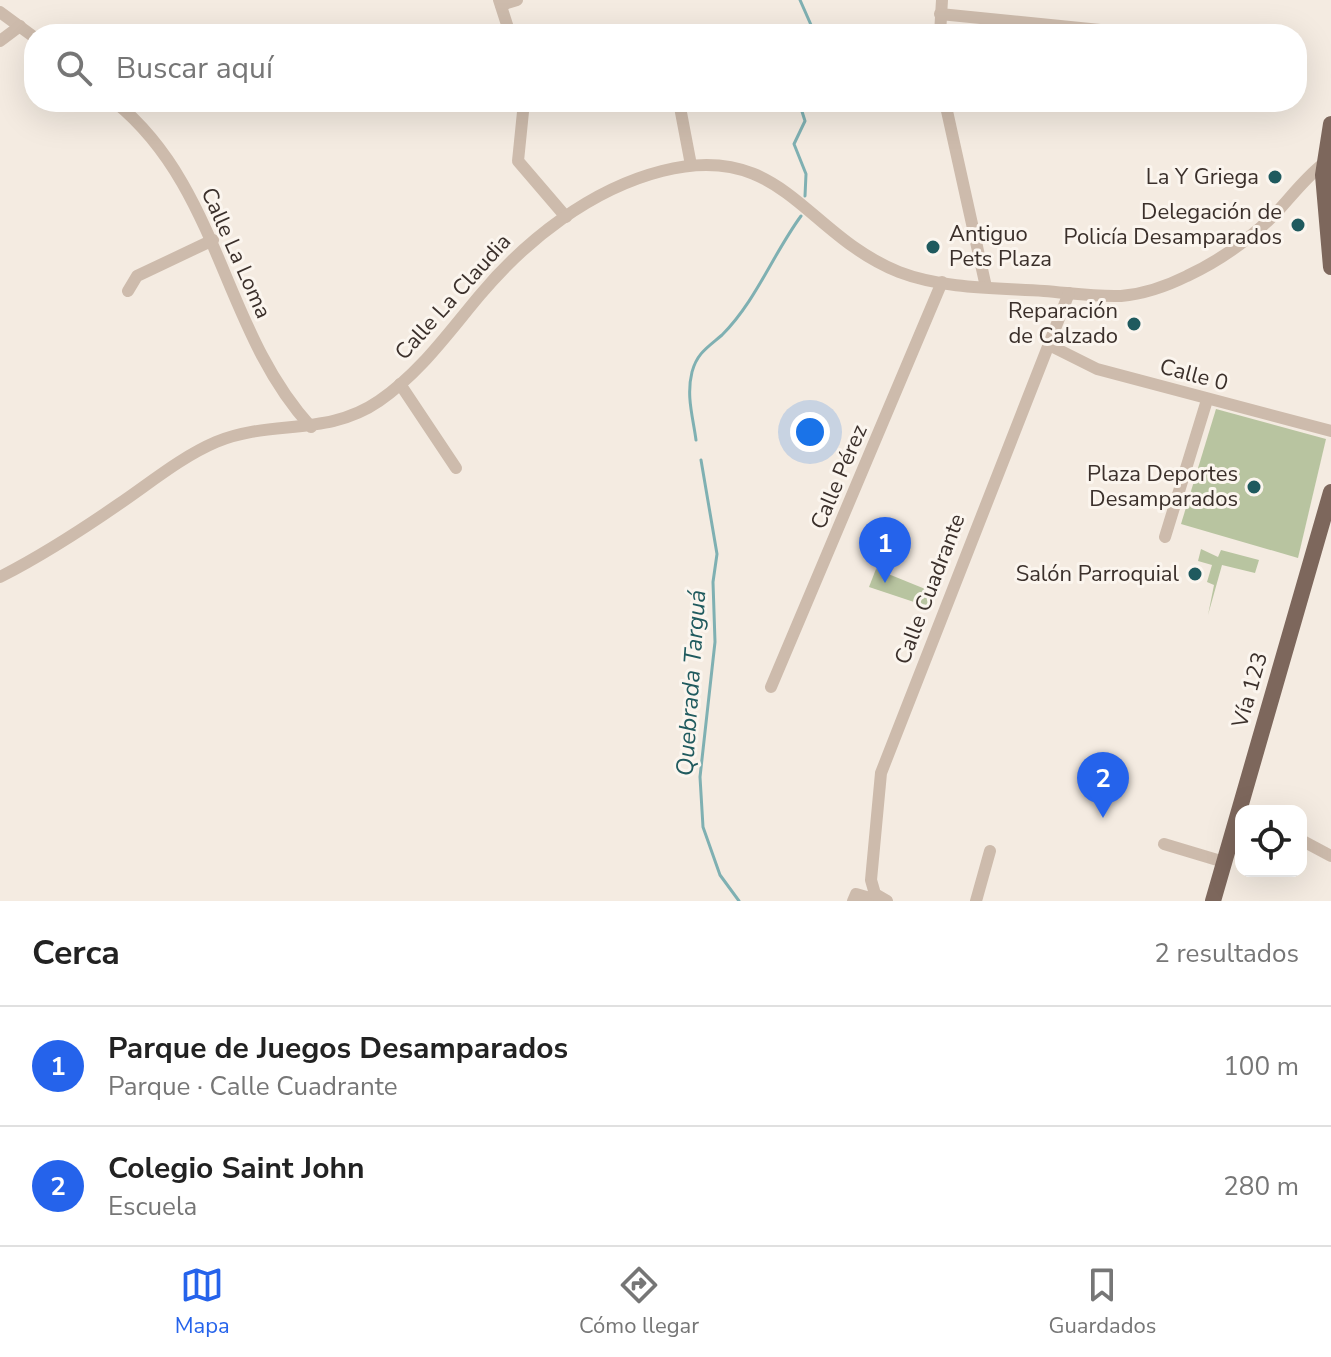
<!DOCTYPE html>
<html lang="es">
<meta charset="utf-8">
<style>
body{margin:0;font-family:"Nunito Sans",sans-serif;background:#f6f6f6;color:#222}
.controls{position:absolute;right:24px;bottom:24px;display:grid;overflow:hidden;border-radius:16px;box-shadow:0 8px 32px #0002}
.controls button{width:72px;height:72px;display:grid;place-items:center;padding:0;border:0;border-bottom:2px solid #e0e0e0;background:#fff;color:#222;font:40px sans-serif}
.you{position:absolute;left:810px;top:432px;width:28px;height:28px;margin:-20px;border:6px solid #fff;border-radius:50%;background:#1a73e8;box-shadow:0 0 0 12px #1a73e833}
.badge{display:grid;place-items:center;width:52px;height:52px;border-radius:50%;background:#2563eb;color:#fff;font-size:26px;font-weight:700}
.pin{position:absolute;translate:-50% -66px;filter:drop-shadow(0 2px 4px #0008)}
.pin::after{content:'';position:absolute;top:42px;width:28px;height:24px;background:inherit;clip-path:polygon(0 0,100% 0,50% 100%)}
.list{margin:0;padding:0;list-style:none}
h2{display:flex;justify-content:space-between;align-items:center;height:104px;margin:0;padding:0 32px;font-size:34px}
h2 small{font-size:26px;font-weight:400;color:#767676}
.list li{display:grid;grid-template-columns:52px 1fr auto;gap:24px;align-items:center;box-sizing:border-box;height:120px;padding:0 32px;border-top:2px solid #e0e0e0}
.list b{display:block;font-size:30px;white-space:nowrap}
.list p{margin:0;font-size:26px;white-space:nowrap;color:#767676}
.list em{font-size:26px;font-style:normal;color:#767676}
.icon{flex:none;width:44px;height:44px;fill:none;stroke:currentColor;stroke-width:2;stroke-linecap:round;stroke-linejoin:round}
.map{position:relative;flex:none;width:1331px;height:901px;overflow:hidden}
.search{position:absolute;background:#fff;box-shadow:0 8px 32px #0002;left:24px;right:24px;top:24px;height:88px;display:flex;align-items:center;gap:20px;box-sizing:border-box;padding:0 28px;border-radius:32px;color:#767676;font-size:30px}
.sheet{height:344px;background:#fff}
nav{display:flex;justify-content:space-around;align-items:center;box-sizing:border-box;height:112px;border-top:2px solid #e0e0e0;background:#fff;font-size:22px;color:#767676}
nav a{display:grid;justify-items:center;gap:4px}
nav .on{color:#2563eb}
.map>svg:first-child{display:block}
</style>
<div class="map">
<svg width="1331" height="901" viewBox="0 0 1331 901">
<rect width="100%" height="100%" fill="#f4ebe1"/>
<g fill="#b8c4a0">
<polygon points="1216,409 1326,439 1298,558 1181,524"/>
<polygon points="1201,549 1218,557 1221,550 1259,560 1255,573 1222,565 1208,615 1214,585 1207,582 1212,565 1198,561"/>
<polygon points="876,569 935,593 929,607 869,587"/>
</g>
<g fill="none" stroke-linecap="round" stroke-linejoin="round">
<g stroke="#7fb0b2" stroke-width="3">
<polyline points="800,0 815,34"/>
<polyline points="799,102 805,121 794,144 806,174 805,196"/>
<path d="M696,440C693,417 686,396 692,372C697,353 708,347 722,335C756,301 773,254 801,216"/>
<polyline points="701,460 717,554 713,582 715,642 700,777 703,827 720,875 739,901"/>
</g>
<g stroke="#cdbbac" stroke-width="12">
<polyline points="499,0 510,34"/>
<polyline points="501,5 517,0"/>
<polyline points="0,12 34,37"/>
<polyline points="940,14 1140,34"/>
<polyline points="940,34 942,0"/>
<polyline points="0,41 20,26"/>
<path d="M115,102C221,188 222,330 311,427"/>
<polyline points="524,102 518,161 566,217"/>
<polyline points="679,102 691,165"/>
<polyline points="945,102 986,287"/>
<polyline points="128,291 137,276 213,240"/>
<polyline points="1051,346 1097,369 1331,431"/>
<polyline points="400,384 456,468"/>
<polyline points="1165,537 1207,400"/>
<path d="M0,577C41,556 80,531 119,504C150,483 181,457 216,442C271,419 327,437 379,401C420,373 448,333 480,295C526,240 591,189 662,171C783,140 804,234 899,272C943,289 997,288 1044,291C1070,293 1095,297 1121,296C1144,294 1167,286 1187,276C1219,261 1250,239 1275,214C1291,197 1305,178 1323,164"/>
<polyline points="771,687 942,282"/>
<polyline points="1301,840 1331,856"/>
<polyline points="1164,844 1224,862"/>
<polyline points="853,901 856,894 870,898 875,894"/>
<polyline points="887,901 875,894 871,880 881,773 1069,293"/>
<polyline points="976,901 990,851"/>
</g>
<g stroke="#7d675c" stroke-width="16">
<polyline points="1331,124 1323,175 1331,267"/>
<polyline points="1213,901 1331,492"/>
</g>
</g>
<g fill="#1f5a5e" stroke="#fbf5ee" stroke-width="3">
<circle cx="1275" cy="177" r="8"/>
<circle cx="1298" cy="225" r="8"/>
<circle cx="933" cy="247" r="8"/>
<circle cx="1134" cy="324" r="8"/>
<circle cx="1254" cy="487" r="8"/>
<circle cx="1195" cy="574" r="8"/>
</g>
<g text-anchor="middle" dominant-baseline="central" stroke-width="6" stroke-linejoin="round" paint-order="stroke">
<g font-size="22" fill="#3b302b" stroke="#fbf5ee" text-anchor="end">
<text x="1259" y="177">La Y Griega</text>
<text x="1282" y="212">Delegación de<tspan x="1282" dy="25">Policía Desamparados</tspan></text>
<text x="949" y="234" text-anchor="start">Antiguo<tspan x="949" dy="25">Pets Plaza</tspan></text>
<text x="1118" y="311">Reparación<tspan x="1118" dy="25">de Calzado</tspan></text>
<text x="1238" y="474">Plaza Deportes<tspan x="1238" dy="25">Desamparados</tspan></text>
<text x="1179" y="574">Salón Parroquial</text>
</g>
<g font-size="22" fill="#3b302b" stroke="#fbf5ee">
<text transform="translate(236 253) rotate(66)">Calle La Loma</text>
<text transform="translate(453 297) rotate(-48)">Calle La Claudia</text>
<text transform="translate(1194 375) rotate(15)">Calle 0</text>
<text transform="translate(839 477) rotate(-67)">Calle Pérez</text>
<text transform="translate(930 589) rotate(-69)">Calle Cuadrante</text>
<text transform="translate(1250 690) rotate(-74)">Vía 123</text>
</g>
<g font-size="24" font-style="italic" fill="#1f5a5e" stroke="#fbf5ee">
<text transform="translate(691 683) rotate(-86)">Quebrada Targuá</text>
</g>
</g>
</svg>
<div class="controls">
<button><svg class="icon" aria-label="locate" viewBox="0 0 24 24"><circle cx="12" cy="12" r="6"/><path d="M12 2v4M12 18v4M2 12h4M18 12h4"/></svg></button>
</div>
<div class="you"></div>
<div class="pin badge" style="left:885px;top:583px">1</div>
<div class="pin badge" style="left:1103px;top:818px">2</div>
<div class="search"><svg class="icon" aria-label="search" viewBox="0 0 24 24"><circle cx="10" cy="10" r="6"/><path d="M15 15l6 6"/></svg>Buscar aquí</div>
</div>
<section class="sheet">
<h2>Cerca<small>2 resultados</small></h2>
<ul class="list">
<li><span class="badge">1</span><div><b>Parque de Juegos Desamparados</b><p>Parque · Calle Cuadrante</p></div><em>100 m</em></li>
<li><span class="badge">2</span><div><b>Colegio Saint John</b><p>Escuela</p></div><em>280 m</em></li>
</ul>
</section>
<nav>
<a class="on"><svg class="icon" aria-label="map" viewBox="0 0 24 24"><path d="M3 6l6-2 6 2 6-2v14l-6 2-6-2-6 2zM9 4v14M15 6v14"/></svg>Mapa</a>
<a><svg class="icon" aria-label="directions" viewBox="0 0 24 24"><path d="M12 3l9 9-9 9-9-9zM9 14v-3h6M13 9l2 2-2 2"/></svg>Cómo llegar</a>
<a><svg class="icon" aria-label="saved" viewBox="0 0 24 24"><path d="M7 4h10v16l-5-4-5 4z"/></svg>Guardados</a>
</nav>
